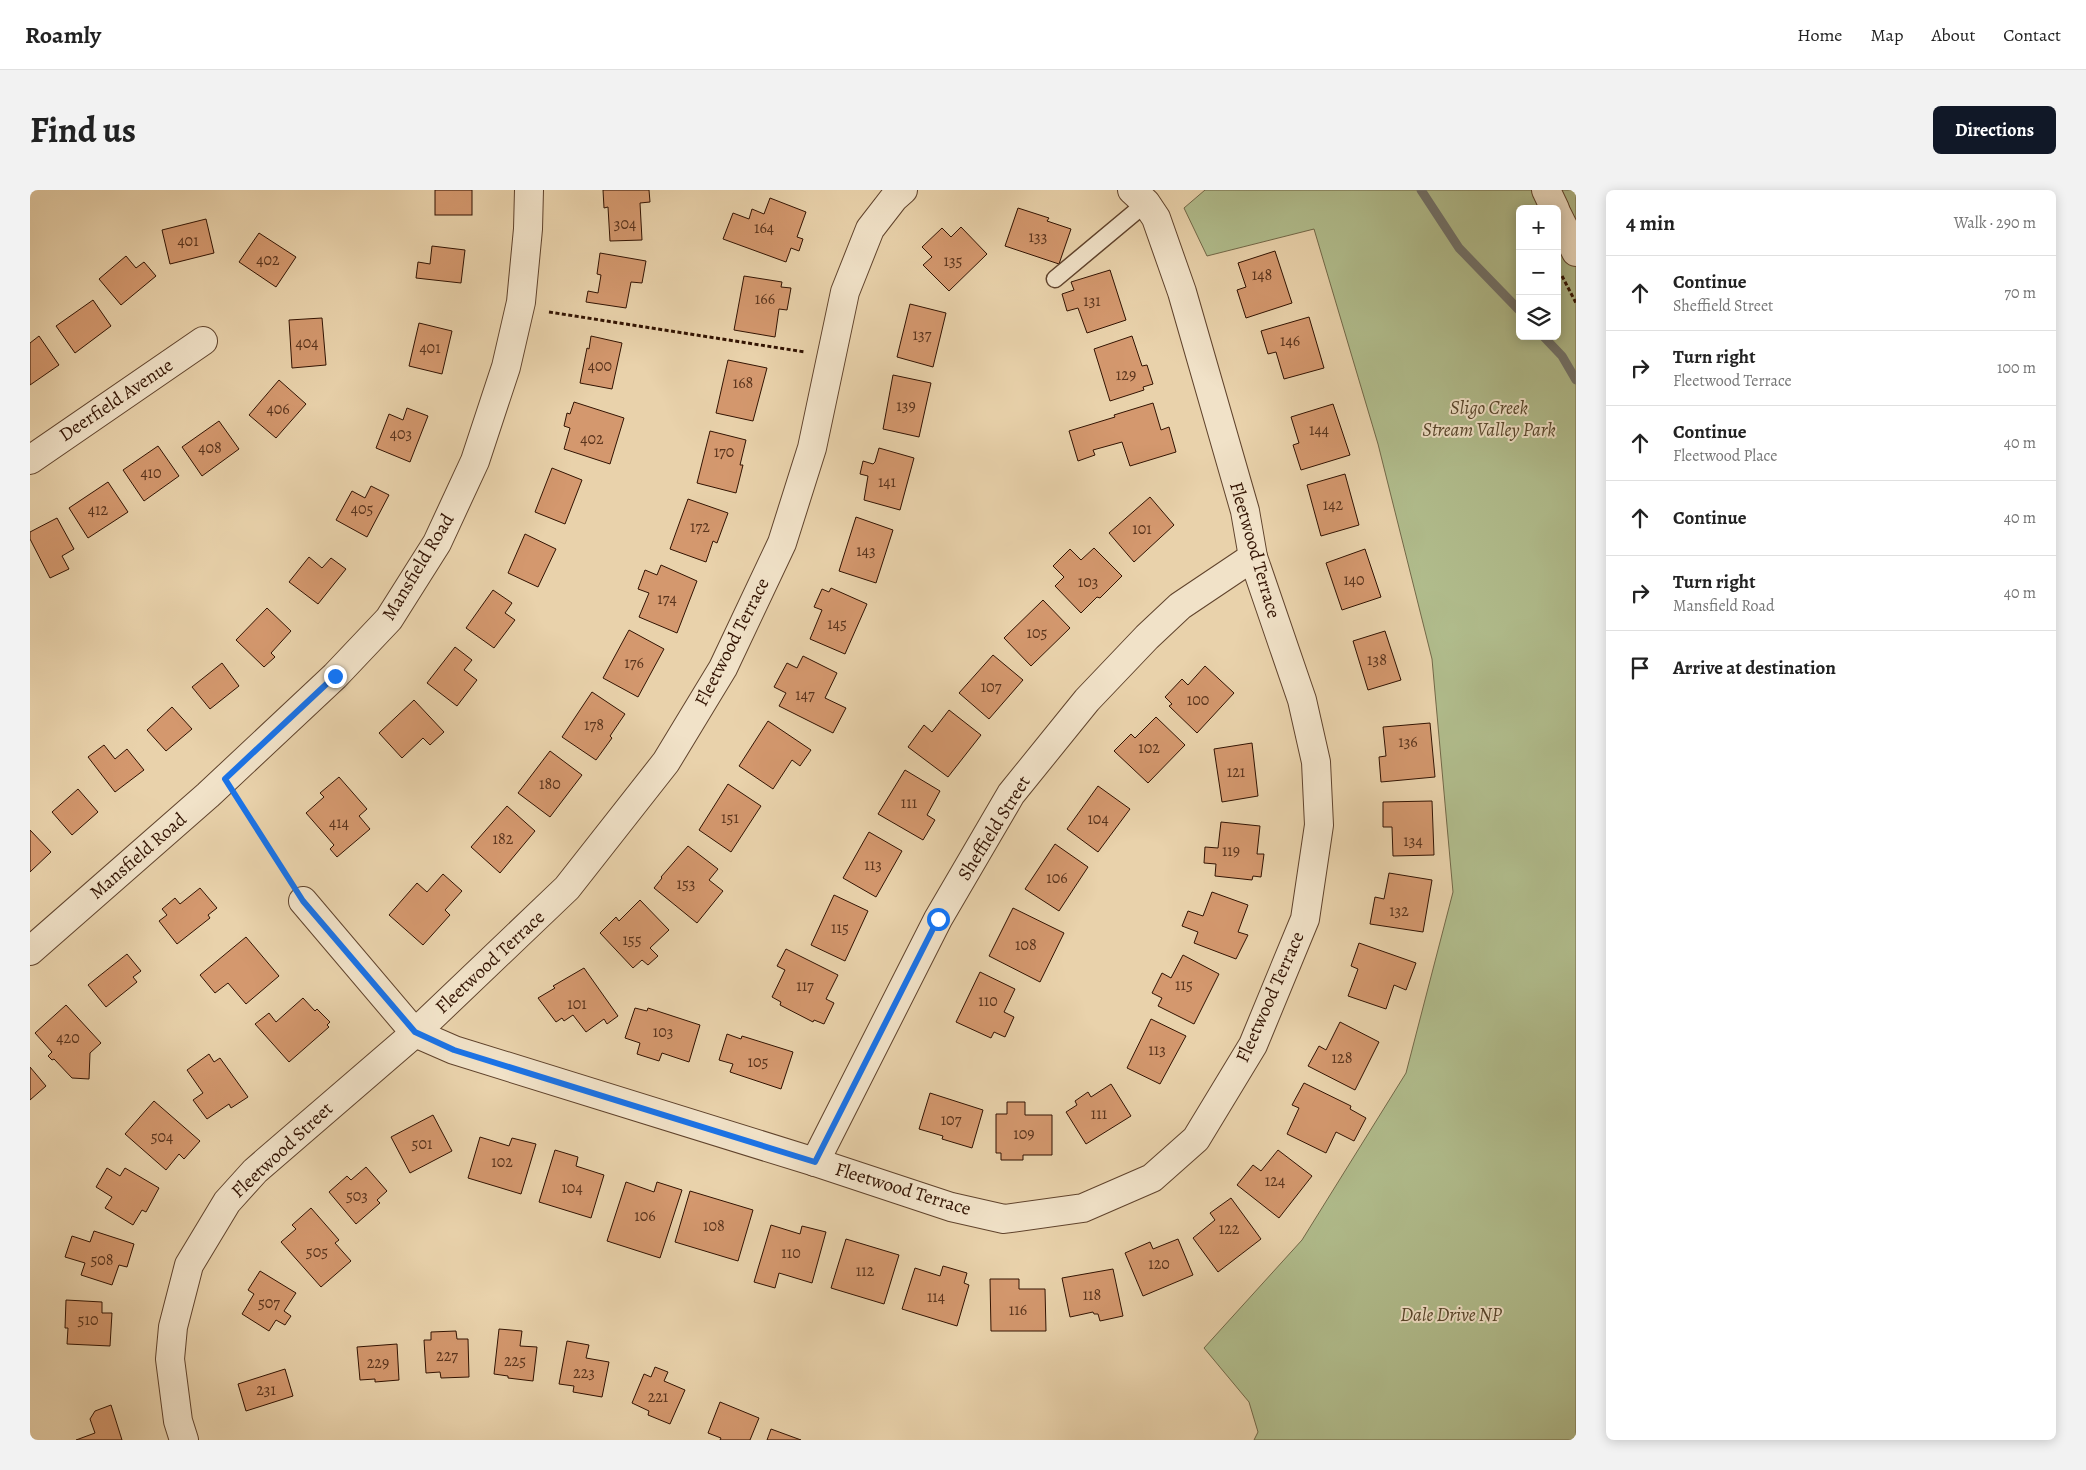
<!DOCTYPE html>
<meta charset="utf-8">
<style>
body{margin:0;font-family:Alegreya,serif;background:#f2f2f2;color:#222}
.controls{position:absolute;right:15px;top:15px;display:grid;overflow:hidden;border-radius:8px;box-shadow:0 2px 12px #0003}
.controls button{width:45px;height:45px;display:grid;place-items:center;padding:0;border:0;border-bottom:1px solid #e0e0e0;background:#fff;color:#222;font:25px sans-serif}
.stop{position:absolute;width:15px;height:15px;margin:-11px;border:4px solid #1a73e8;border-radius:50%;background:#fff}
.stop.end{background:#1a73e8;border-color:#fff;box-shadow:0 1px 5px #0008}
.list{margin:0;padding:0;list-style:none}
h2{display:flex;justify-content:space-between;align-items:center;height:65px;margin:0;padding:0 20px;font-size:21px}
h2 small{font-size:16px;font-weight:400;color:#767676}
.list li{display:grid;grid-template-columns:32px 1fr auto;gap:15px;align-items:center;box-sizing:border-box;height:75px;padding:0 20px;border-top:1px solid #e0e0e0}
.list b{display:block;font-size:19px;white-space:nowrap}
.list p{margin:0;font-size:16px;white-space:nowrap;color:#767676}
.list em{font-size:16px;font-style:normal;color:#767676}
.icon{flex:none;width:28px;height:28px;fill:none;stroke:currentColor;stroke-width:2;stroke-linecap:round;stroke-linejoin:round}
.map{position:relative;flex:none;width:1546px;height:1250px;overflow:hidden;border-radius:8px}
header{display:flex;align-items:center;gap:30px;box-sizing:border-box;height:70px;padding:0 25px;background:#fff;border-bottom:1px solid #e0e0e0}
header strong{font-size:24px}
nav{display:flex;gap:28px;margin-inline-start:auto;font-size:18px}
.intro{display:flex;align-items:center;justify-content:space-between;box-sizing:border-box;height:120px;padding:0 30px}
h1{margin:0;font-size:35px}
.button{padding:12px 22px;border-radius:8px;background:#111827;color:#fff;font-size:18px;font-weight:700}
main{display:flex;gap:30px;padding:0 30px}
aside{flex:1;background:#fff;border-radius:8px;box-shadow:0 2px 12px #0003}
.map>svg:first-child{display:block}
</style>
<header>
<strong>Roamly</strong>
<nav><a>Home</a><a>Map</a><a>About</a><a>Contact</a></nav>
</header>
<div class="intro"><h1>Find us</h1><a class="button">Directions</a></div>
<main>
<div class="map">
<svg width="1546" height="1250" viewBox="0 0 1546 1250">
<rect width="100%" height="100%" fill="#e9d2ab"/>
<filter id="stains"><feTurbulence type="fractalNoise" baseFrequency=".004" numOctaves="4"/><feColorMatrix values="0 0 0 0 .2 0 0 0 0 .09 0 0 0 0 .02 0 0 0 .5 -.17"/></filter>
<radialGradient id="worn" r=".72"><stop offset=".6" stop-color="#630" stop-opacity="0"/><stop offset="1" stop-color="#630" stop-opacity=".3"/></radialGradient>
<path fill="#b1bd8d" stroke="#726848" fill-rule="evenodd" d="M1175,0H1546V1250H1224L1228,1242L1219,1212L1174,1158L1272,1050L1376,883L1423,702L1402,469L1348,254L1284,39L1177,66L1154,18ZM1490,19H1527V146H1490Z"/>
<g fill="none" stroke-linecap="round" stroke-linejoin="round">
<g stroke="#72746d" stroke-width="9">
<polyline points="1391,0 1429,58 1490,121"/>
<polyline points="1513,146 1532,166 1546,190"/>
</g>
</g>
<g fill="#d4986e" stroke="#321302">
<rect x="405" y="0" width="37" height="25"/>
<polygon points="573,0 619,0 620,12 610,13 612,50 580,51 578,17 574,18"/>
<polygon points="740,8 776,22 767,47 773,49 769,61 761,58 756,72 693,49 703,23 719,29 722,19 734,24"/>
<polygon points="988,18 1019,28 1017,31 1041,39 1029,74 975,56"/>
<polygon points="176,29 184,63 140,74 132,40"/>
<polygon points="931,37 957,64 919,101 893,75 902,67 892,57 912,38 921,47"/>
<polygon points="229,43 266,67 246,97 209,72"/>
<polygon points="402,56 435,60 431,93 386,88 388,72 400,74"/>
<polygon points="1245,61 1262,113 1216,128 1207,100 1216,97 1208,73"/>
<polygon points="570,63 616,71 612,93 601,92 596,118 556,112 558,101 568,103 571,85 567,84"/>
<polygon points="96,66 106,78 114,72 126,86 91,115 69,89"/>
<polygon points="1080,80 1096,130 1057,143 1048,118 1037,121 1032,104 1044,100 1041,92"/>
<polygon points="714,86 752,92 751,97 761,98 757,120 749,119 745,147 704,140"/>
<polygon points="63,110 81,136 45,163 26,136"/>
<polygon points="880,114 916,123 903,177 867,167"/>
<polygon points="1279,127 1294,178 1254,189 1246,162 1238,164 1231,141"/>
<polygon points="292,128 296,175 262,178 259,130"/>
<polygon points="389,133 422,141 412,184 379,176"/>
<polygon points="9,146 29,175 0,195 0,153"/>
<polygon points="561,146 592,153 582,199 550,193 557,158 559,159"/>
<polygon points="1102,146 1112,176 1117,175 1123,194 1113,197 1114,200 1080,211 1064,159"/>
<polygon points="698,170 737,178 723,231 686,223"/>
<polygon points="863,185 901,193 889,247 853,239"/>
<polygon points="249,190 276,214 246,248 219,225"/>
<polygon points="544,212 594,228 580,274 534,259 540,238 534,236 537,223 540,224"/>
<polygon points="1123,213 1131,240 1139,237 1146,262 1100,276 1092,252 1063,260 1065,265 1048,271 1039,241 1085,227 1084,225"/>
<polygon points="1303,214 1320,265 1271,280 1263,255 1269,253 1261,227"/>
<polygon points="377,218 398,226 380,272 346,258 359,224 373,230"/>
<polygon points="189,231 209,259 172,286 152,257"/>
<polygon points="680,241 716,250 710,275 713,275 706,303 667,293"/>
<polygon points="128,256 149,286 114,311 93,280"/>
<polygon points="849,258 884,268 870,320 834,310 838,286 830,284 833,271 843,274 845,272"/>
<polygon points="522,278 552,290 535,334 505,322"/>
<polygon points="1315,284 1329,335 1291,346 1277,295"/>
<polygon points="78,292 98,322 58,348 39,318"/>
<polygon points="341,296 359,305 337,347 306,330 322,301 335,308"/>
<polygon points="1120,307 1144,335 1104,372 1079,343"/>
<polygon points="658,309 698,323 687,353 683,351 676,372 640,359"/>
<polygon points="826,327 863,340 846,393 809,381"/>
<polygon points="27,328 44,359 32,366 39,379 20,388 0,349 0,342"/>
<polygon points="495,344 526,359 508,397 478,383"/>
<polygon points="1064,358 1092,386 1070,408 1067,407 1051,423 1025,396 1034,387 1023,376 1040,359 1051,370"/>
<polygon points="1335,359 1351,407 1312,420 1296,373"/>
<polygon points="279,367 292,378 301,368 316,379 288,414 259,392"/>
<polygon points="631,375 667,391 647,443 609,427 619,403 608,399 615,380 627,385"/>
<polygon points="801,398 837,414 815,464 780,449 792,420 784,417 792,399 799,402"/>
<polygon points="463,400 482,413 475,423 485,430 464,458 436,438"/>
<polygon points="1013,410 1040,438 1001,476 974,448"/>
<polygon points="237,418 261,441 241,463 245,467 234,477 206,450"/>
<polygon points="599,440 634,459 608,507 573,488"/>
<polygon points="1355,441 1371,490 1338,500 1323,451"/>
<polygon points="425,457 442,470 434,480 447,490 427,516 397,493"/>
<polygon points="963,465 993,490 959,529 929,503"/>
<polygon points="773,466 807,483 795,508 816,518 803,543 749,516 756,503 744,497 757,473 767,478"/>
<polygon points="192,473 209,496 180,519 162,497"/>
<polygon points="1175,476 1204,503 1167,543 1139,516 1142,514 1135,507 1152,489 1158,495"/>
<polygon points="562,502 595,524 580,546 582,548 566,570 532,547"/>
<polygon points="384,510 414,542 400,555 393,548 372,568 349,543"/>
<polygon points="142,517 162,539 136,561 117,540"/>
<polygon points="919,520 951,545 918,587 878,557 894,535 902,542"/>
<polygon points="1126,527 1155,555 1118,593 1084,561 1101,544 1105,548"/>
<polygon points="738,531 781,560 770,576 762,570 743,599 709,576"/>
<polygon points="1400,533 1405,587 1351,592 1349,567 1356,566 1353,537"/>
<polygon points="1222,553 1228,606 1192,612 1184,559"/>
<polygon points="74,555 85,569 97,559 114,580 85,602 58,567"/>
<polygon points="520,561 552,585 520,627 488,603"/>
<polygon points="875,580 910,601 897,625 905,630 893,650 848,624"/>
<polygon points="309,587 337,619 329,626 340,639 307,667 300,659 304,655 276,623 294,607 290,603"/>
<polygon points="698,594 731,616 701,662 669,640"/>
<polygon points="1068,596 1100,619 1068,662 1037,639"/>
<polygon points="48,599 68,622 42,645 22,622"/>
<polygon points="1402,611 1404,665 1363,666 1362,637 1353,637 1353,612"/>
<polygon points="477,616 505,641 470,683 441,657"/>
<polygon points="1191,632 1230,636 1227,664 1234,664 1231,687 1223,686 1222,690 1185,686 1186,674 1174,673 1175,657 1188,658"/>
<polygon points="0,640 21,662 0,682"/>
<polygon points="839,642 872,661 846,707 813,688"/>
<polygon points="1025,654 1058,677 1029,721 995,699"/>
<polygon points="658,656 688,679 679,690 693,701 667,733 624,698 632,688 631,687"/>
<polygon points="1359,683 1402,690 1393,742 1340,734 1345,707 1354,709"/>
<polygon points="413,684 432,701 415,720 420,725 393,755 359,725 387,693 397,702"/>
<polygon points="170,698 187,718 178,725 180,728 147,754 129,731 137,725 132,719 145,708 150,714"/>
<polygon points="1182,702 1218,715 1208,742 1218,745 1206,769 1164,753 1168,742 1152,736 1158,721 1173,726"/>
<polygon points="804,705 838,721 815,771 781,755"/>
<polygon points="610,710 639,740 620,758 628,766 618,775 612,770 603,778 570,743 586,727 589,731"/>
<polygon points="983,718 1034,743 1010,792 959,766"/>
<polygon points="216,747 249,786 216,814 198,793 185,803 170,785"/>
<polygon points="1329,753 1386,773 1376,800 1364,795 1356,819 1318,806 1328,779 1321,776"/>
<polygon points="756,759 808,785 796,809 804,813 794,834 784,830 783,832 750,815 751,812 742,807 755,780 747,776"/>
<polygon points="97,764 111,781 103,787 107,792 76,817 58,795"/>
<polygon points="1153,765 1189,784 1164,834 1128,816 1132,808 1122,803 1132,783 1141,788"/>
<polygon points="554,778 588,826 577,834 574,829 556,842 543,825 534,831 532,828 526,832 508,808 525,798 523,796"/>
<polygon points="950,782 985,799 974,822 984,827 975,847 964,842 961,848 926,832"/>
<polygon points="273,808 285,821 287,819 300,832 297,835 299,837 259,872 225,834 239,823 246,832"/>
<polygon points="36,815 71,853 60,863 59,889 42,888 24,869 22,870 18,866 22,862 5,843"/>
<polygon points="605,818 617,821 618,818 670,835 659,872 632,863 629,871 607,864 610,853 595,848"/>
<polygon points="1121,829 1156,846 1130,894 1097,878"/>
<polygon points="1310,832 1349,852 1325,900 1278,876 1289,856 1296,860"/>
<polygon points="697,844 711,849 712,846 763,862 751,899 700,882 703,874 689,870"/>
<polygon points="179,864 184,872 190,868 218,907 201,918 199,914 177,929 163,910 173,903 157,880"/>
<polygon points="0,877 16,896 0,910"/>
<polygon points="1274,893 1321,916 1320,919 1336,928 1324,951 1306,942 1296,963 1257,944 1269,918 1262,915"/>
<polygon points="1081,894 1101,926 1056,954 1036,922 1047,915 1045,911 1058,902 1061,907"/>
<polygon points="900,903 953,920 942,958 912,949 913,946 889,939"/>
<polygon points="124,911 170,951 154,969 149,964 136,980 95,944"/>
<polygon points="977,912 995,912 995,925 1022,925 1022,965 993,965 993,970 971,970 971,963 966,963 966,924 977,924"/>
<polygon points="403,925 422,961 380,983 361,947"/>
<polygon points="450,947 479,956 482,948 506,954 491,1004 438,988"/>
<polygon points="525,960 548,967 546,976 574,985 561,1028 509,1012"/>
<polygon points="1248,960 1282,986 1249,1028 1207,995 1223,975 1231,981"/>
<polygon points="336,977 357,1001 347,1010 350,1013 326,1034 299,1002 317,986 321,990"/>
<polygon points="77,978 90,986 95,978 129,998 116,1022 112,1020 103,1035 75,1018 82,1007 66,997"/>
<polygon points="596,992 624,1002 627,992 652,1000 630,1068 577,1051"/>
<polygon points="660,1001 723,1020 708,1071 645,1052"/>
<polygon points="1201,1008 1231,1049 1188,1082 1163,1048 1185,1030 1180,1023"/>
<polygon points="281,1018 309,1050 305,1053 321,1071 291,1097 251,1052 266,1039 262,1035"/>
<polygon points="741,1035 770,1044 772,1036 796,1042 782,1093 749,1083 745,1098 724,1092"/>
<polygon points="64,1041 104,1054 97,1077 89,1075 82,1095 51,1085 55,1073 35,1067 42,1046 60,1052"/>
<polygon points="816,1049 869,1065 854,1114 801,1098"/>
<polygon points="1148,1049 1163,1085 1113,1106 1095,1063 1120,1052 1123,1059"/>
<polygon points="913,1076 937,1083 934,1093 939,1095 927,1136 872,1119 885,1078 910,1086"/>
<polygon points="1083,1079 1093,1126 1070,1131 1068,1124 1064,1124 1063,1122 1040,1127 1032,1088"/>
<polygon points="230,1081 266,1103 254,1121 261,1126 255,1135 246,1130 239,1141 212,1124 224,1104 218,1100"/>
<polygon points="960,1089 989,1089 989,1099 1015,1099 1016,1141 961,1141"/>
<polygon points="36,1110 72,1112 72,1123 82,1123 80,1156 37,1154 38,1138 35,1138"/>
<polygon points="469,1139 492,1141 490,1156 507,1157 503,1191 478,1188 478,1186 464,1184"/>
<polygon points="426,1141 427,1149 438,1149 439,1187 411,1188 410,1182 396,1183 394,1150 401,1150 401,1142"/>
<polygon points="537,1151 559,1155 556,1168 579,1172 572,1207 543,1202 544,1196 529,1194"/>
<polygon points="367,1154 369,1190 345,1192 345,1189 330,1190 327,1157"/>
<polygon points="625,1177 638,1182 634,1191 655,1200 640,1234 618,1225 619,1221 602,1213 614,1184 621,1187"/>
<polygon points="255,1179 263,1206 216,1221 208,1194"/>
<polygon points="690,1212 729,1228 720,1250 690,1250 691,1248 678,1243"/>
<polygon points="81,1215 92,1250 46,1250 65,1243 60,1229 65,1221"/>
<polygon points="741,1239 771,1250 737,1250"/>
</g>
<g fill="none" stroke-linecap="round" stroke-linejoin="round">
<g stroke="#60432c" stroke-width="19">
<polyline id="service" points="1025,89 1116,13"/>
</g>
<g stroke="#60432c" stroke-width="30">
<g id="minor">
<polyline points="0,270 173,151"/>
<polyline points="273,711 385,843 424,860 785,972 921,1017 974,1029 1053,1018 1122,988 1166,949 1223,855 1275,729 1289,635 1286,572 1272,510 1223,367 1215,321 1152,102 1126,28 1116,13 1102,0"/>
<polyline points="0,761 178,605 305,486 359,429 407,353 445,271 476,177 491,112 498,39 499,0"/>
<polyline points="785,972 908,729 981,604 1057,510 1117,447 1150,416 1223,367"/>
<polyline points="154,1250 148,1231 140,1169 143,1137 159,1075 197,1012 225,981 385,843 537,698 636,572 693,478 752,353 782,258 815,102 840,39 864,8 873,0"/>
</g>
</g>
<g stroke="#60432c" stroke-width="30">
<g id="tertiary">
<polyline points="1516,0 1525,19"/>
<polyline points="1527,24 1546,62"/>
</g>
</g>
<g stroke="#321302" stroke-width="3" stroke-dasharray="4 2.5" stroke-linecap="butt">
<polyline points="1532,86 1546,113"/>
<polyline points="519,122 775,162"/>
<polyline points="210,613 258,688"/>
</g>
<use href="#service" stroke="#f1e2c8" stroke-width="16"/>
<use href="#minor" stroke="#f1e2c8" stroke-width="28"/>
<use href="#tertiary" stroke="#f1e2c8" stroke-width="28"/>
</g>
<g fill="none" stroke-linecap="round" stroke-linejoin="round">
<polyline stroke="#1a73e8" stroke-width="6" points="305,486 195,589 273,711 385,842 424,860 785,972 908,729"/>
</g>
<g text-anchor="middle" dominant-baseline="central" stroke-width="4" stroke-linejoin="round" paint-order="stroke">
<g font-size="16" fill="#5a341d">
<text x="595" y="34">304</text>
<text x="734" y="38">164</text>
<text x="1008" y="47">133</text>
<text x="158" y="51">401</text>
<text x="238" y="70">402</text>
<text x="923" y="71">135</text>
<text x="1232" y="85">148</text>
<text x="735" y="109">166</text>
<text x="1062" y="111">131</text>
<text x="892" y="145">137</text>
<text x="1260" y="151">146</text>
<text x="277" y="153">404</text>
<text x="400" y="158">401</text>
<text x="570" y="176">400</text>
<text x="1096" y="185">129</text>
<text x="713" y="193">168</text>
<text x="876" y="216">139</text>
<text x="248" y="219">406</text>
<text x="1289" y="240">144</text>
<text x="371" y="244">403</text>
<text x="562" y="249">402</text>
<text x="180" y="258">408</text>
<text x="694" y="262">170</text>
<text x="121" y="283">410</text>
<text x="857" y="292">141</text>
<text x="1303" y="315">142</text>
<text x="332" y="319">405</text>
<text x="68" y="320">412</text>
<text x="670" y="337">172</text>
<text x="1112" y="339">101</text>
<text x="836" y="361">143</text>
<text x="1324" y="390">140</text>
<text x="1058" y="392">103</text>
<text x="637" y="409">174</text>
<text x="807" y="434">145</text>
<text x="1007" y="443">105</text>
<text x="1347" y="470">138</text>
<text x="604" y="473">176</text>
<text x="961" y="497">107</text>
<text x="775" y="505">147</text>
<text x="1168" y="510">100</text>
<text x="564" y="535">178</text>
<text x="1378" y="552">136</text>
<text x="1119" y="558">102</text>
<text x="1206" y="582">121</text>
<text x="520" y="594">180</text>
<text x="879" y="613">111</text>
<text x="700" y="628">151</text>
<text x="1068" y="629">104</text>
<text x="309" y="633">414</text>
<text x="473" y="649">182</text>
<text x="1383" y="651">134</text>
<text x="1201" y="661">119</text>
<text x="843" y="675">113</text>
<text x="1027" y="688">106</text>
<text x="656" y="694">153</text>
<text x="1369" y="721">132</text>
<text x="810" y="738">115</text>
<text x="602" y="750">155</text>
<text x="996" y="755">108</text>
<text x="1154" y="795">115</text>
<text x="775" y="796">117</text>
<text x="958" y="811">110</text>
<text x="547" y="814">101</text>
<text x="633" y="842">103</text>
<text x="38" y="848">420</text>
<text x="1127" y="860">113</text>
<text x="1312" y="868">128</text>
<text x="728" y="872">105</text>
<text x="1069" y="924">111</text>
<text x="921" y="930">107</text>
<text x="994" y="944">109</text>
<text x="132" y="947">504</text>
<text x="392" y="954">501</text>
<text x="472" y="972">102</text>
<text x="1245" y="991">124</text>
<text x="542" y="998">104</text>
<text x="327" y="1006">503</text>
<text x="615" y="1026">106</text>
<text x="684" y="1036">108</text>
<text x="1199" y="1039">122</text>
<text x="287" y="1062">505</text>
<text x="761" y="1063">110</text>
<text x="72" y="1070">508</text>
<text x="1129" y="1074">120</text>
<text x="835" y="1081">112</text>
<text x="1062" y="1105">118</text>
<text x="906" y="1107">114</text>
<text x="239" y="1113">507</text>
<text x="988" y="1120">116</text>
<text x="58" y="1130">510</text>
<text x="417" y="1166">227</text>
<text x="485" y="1171">225</text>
<text x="348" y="1173">229</text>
<text x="554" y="1183">223</text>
<text x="236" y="1200">231</text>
<text x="628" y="1207">221</text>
</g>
<g font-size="19" fill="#321302" stroke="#f1e2c8">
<text transform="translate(86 210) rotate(-34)">Deerfield Avenue</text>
<text transform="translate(1225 360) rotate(74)">Fleetwood Terrace</text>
<text transform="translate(388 377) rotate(-59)">Mansfield Road</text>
<text transform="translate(702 452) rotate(-63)">Fleetwood Terrace</text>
<text transform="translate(964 638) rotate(-58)">Sheffield Street</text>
<text transform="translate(108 666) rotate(-41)">Mansfield Road</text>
<text transform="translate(460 772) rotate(-43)">Fleetwood Terrace</text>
<text transform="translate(1240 807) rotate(-66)">Fleetwood Terrace</text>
<text transform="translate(252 960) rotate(-43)">Fleetwood Street</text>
<text transform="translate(873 999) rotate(17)">Fleetwood Terrace</text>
</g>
<g font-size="19" font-style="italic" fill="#58462c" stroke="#f1e2c8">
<text x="1459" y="218">Sligo Creek<tspan x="1459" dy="22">Stream Valley Park</tspan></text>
<text x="1421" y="1125">Dale Drive NP</text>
</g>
</g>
<rect width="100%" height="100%" filter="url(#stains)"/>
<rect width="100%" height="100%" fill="url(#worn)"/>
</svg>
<div class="controls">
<button>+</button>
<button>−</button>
<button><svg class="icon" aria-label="layers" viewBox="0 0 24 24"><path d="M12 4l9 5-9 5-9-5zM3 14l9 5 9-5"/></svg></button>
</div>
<div class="stop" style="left:908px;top:729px"></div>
<div class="stop end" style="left:305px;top:486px"></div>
</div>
<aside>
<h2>4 min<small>Walk · 290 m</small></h2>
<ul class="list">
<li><svg class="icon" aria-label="ahead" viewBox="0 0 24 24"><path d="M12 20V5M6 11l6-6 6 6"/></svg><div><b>Continue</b><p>Sheffield Street</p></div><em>70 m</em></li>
<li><svg class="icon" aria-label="right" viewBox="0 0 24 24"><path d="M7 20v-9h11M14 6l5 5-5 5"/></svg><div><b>Turn right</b><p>Fleetwood Terrace</p></div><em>100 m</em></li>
<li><svg class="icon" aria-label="ahead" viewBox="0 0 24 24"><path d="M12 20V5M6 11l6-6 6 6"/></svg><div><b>Continue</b><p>Fleetwood Place</p></div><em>40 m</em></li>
<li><svg class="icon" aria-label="ahead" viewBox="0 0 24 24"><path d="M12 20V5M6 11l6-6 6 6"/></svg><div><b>Continue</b></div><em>40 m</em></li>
<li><svg class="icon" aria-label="right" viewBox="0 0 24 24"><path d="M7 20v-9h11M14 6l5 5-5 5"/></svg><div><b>Turn right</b><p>Mansfield Road</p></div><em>40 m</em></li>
<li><svg class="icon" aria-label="arrive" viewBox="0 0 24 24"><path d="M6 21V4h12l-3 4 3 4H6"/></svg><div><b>Arrive at destination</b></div></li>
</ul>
</aside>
</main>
